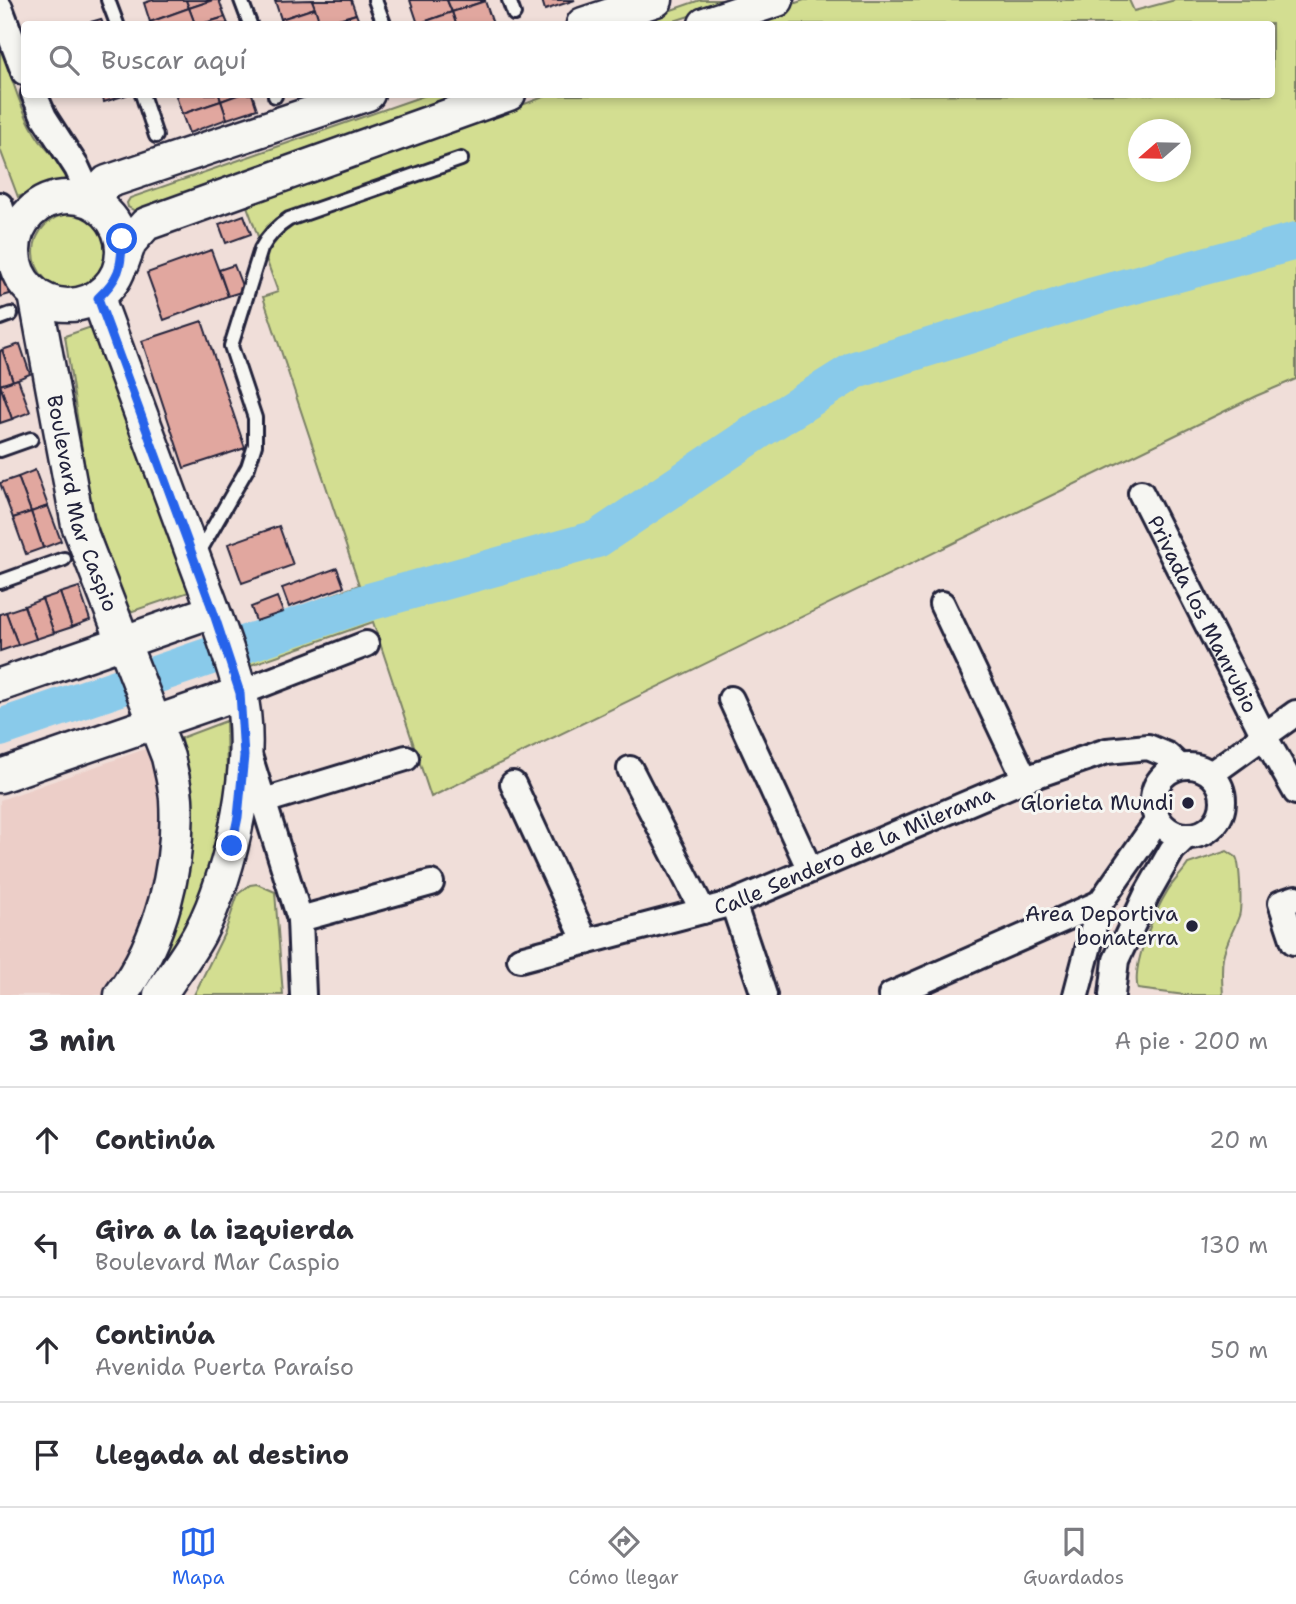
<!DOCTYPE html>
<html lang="es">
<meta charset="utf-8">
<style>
body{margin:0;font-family:"Shantell Sans",sans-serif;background:#f7f7f7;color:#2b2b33}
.compass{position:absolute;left:1128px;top:119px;width:63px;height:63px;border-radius:50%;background:#fff;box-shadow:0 4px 10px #0003;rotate:250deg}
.stop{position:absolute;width:21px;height:21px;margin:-16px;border:5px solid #2563eb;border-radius:50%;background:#fff}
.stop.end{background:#2563eb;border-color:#fff;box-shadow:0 2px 7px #0008}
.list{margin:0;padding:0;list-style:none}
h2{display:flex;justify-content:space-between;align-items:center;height:91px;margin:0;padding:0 28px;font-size:30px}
h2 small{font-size:23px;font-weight:400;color:#7c7c81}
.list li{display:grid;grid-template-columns:46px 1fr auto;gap:21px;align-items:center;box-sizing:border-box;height:105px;padding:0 28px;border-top:2px solid #e1e1e2}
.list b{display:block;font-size:26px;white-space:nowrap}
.list p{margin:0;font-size:23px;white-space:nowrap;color:#7c7c81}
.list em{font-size:23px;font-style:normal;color:#7c7c81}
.icon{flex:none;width:38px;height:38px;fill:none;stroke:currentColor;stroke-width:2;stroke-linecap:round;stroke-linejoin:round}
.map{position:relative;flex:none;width:1296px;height:995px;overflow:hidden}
.search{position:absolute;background:#fff;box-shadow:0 4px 10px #0003;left:21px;right:21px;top:21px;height:77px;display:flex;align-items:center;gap:18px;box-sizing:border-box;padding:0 24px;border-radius:7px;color:#7c7c81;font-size:26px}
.sheet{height:511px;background:#fff}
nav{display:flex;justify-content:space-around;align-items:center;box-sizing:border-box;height:98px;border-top:2px solid #e1e1e2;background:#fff;font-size:19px;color:#7c7c81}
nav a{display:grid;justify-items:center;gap:4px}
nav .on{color:#2563eb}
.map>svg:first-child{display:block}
</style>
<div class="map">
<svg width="1296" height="995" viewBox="0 0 1296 995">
<rect width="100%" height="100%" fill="#f0ded9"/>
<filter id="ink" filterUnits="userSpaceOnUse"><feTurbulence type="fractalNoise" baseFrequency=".0143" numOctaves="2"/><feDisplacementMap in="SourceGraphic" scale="14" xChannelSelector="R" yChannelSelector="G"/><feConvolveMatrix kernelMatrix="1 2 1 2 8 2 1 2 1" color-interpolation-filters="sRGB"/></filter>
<g filter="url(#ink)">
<polygon fill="#eccec8" points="154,746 167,813 162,877 144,926 116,979 105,995 0,995 0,800"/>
<g fill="#d3de91" stroke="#7a8066" stroke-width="2" fill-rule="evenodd">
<polygon points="700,0 738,0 665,24 631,24"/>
<path d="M804,0H1129L1134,11L1175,0H1296V379L1256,396L431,797L373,622L248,666L236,631L359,585L263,297L278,292L247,206L549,95L1272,94V24H738ZM1138,130H1180V172H1138Z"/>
<path d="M0,45C12,77 21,114 40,141C50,154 62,165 75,176L18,197L0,149Z"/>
<polygon points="426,95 472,95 137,212 128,207 127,203 130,198"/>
<circle cx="72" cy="252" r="38"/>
<polygon points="97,325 189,592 127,613 90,503 65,336"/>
<polygon points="226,721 227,779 220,838 194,920 146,995 134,995 183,760 181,738"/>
<path d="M1227,851C1230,853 1233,855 1236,857C1240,863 1242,908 1239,916C1234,930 1226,942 1223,957C1221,970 1222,982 1223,995H1185L1138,989C1131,966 1155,911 1168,890C1174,880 1182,874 1188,864Z"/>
<polygon points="257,884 275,892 283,995 194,995 225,932 238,894 250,885"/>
</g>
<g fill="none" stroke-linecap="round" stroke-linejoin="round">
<polyline stroke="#89caea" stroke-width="38" points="0,728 365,603 597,539 761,429 855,370 1094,296 1296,241"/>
</g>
<g fill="#e1a79f" stroke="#22223b" stroke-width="2">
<polygon points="153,0 186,0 189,8 150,22 144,3"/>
<polygon points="186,0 213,0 189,8"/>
<polygon points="213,0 219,0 225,17 202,24 195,24 189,8"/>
<polygon points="312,0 351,0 356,14 320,24"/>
<polygon points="312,0 315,8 281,19 275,1"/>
<polygon points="410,0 447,0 452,12 418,24"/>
<polygon points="447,0 485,0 485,1 452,12"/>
<polygon points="542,0 575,0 545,10"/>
<polygon points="485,1 493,24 456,24 452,12"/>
<polygon points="189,8 195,24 151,24 150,22"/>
<polygon points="315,8 320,24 283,24 281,19"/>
<polygon points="452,12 456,24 418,24"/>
<polygon points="356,14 360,24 326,24"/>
<polygon points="225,17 228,24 202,24"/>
<polygon points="101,19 103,24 84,24"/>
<polygon points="102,94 125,94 126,95 104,102"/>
<polygon points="179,94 219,94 221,101 182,114 176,96"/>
<polygon points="219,94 240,94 221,101"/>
<polygon points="240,94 252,94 257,109 227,119 221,101"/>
<polygon points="221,101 227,119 189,133 182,114"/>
<polygon points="244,215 251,234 226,243 219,224"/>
<polygon points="211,250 228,296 164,320 147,273"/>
<polygon points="0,257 13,293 0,297"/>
<polygon points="234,265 244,291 228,296 219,270"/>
<polygon points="202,321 245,448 184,468 142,341"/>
<polygon points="20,344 30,374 13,381 2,350"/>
<polygon points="2,350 13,381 0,385 0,351"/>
<polygon points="18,379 30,412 12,419 0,385"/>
<polygon points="0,385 12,419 0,423"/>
<polygon points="35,470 48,506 31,512 18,477"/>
<polygon points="18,477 31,512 13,518 0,483"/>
<polygon points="48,506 61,541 43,548 31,512"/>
<polygon points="31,512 43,548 26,554 13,518"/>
<polygon points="279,526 293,565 242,583 228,544"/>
<polygon points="337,568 344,587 289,607 282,588"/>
<polygon points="79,587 90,620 72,627 60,593"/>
<polygon points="60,593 72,627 54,633 42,599"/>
<polygon points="277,597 283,612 256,621 251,607"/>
<polygon points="42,599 54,633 36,639 24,606"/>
<polygon points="24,606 36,639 18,645 6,612"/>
<polygon points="6,612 18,645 0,651 0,614"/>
</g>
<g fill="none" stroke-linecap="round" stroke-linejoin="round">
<g stroke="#22223b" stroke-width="18">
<g id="service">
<polyline points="108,0 117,24"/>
<polyline points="241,0 250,24"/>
<polyline points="375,0 384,24"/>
<polyline points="509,0 514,14"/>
<polyline points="142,94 156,136"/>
<polyline points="275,94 275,96"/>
<polyline points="0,318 11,314"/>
<polyline points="0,450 31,439"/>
<path d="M198,554L248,467L255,445V418L231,346L261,249C268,236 276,227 289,219L461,159"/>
<polyline points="0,582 64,559"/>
</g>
</g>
<g stroke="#22223b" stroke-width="30">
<g id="minor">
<polyline points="0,8 24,72"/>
<polyline points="34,94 44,117 77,168 83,181 84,198"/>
<polyline points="0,205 13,247"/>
<path id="s1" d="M1141,493L1264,736L1296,792"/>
<polyline points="942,604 1025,779"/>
<polyline points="240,693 366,644"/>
<polyline points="731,699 810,870"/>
<polyline points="248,752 300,919 303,995"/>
<circle cx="1188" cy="801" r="35"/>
<polyline points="630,769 703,911"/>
<polyline points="1211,774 1296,713"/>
<polyline points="513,784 586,942"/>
<polyline points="264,801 406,758"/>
<polyline points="733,903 764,995"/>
<polyline points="300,919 431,883"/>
<polyline points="1294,942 1281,903 1296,898"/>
<path id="s2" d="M520,959L733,903L1025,779L1107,751L1148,747L1167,755L1179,766"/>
<polyline points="891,995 1100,903"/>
<polyline points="1076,995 1100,903 1158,820"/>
<polyline points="1112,995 1116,960 1147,894 1172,850 1185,837"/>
</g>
</g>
<g stroke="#22223b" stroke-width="37">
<g id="tertiary">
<polyline points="583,24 656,0"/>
<polyline points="705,24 777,0"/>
<circle cx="68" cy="251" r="54"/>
<polyline points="91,200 107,182 368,94"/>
<polyline points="122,264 130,242 146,224 509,94"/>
<path id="s3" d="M35,294L78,525L168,757C171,771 175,785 176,799C180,867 161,940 121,995"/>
<path d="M98,298C127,377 156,456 186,536C204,587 226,638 240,691C257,757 232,873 200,933C189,954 173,974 160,995"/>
<polyline points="0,685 213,611"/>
<polyline points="0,776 240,693"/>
</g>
</g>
<use href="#service" stroke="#f6f6f2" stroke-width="12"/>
<use href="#minor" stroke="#f6f6f2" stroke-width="24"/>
<use href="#tertiary" stroke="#f6f6f2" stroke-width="32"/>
</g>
</g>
<g fill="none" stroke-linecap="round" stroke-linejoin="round" filter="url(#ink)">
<path stroke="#2563eb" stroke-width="9" d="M122,239C122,268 119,278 98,298L213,611L240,693L244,756L238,817L232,846"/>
</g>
<g fill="#22223b" stroke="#f6f6f2" stroke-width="2.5">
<circle cx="1188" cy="803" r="7"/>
<circle cx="1192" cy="926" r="7"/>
</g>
<g text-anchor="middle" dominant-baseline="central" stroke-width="6" stroke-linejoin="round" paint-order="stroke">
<g font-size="21" fill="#22223b" stroke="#f6f6f2">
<text stroke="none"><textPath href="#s3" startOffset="215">Boulevard Mar Caspio</textPath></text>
<text stroke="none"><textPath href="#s1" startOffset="136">Privada los Manrubio</textPath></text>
<text stroke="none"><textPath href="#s2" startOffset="352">Calle Sendero de la Milerama</textPath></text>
</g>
<g font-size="21" fill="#22223b" stroke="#f6f6f2" text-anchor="end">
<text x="1174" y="803">Glorieta Mundi</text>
<text x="1178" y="914">Area Deportiva<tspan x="1178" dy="24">bonaterra</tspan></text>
</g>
</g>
</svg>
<svg class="compass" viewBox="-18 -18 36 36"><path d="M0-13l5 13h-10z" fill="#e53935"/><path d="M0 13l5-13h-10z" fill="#7c7c81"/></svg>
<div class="stop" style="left:122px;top:239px"></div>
<div class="stop end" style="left:232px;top:846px"></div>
<div class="search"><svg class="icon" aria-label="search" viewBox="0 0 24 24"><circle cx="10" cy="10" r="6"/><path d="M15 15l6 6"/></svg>Buscar aquí</div>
</div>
<section class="sheet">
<h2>3 min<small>A pie · 200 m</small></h2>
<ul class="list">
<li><svg class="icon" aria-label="ahead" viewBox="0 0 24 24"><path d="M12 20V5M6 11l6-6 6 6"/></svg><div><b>Continúa</b></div><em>20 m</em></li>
<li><svg class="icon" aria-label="left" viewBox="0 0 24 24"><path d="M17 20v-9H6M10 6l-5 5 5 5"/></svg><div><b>Gira a la izquierda</b><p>Boulevard Mar Caspio</p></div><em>130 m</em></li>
<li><svg class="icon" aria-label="ahead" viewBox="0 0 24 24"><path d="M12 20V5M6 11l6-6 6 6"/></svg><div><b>Continúa</b><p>Avenida Puerta Paraíso</p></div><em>50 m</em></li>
<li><svg class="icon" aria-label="arrive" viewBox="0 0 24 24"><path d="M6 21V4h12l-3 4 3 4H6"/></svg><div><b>Llegada al destino</b></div></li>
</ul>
</section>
<nav>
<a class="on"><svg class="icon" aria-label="map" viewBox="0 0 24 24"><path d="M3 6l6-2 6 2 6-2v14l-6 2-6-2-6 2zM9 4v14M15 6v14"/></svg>Mapa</a>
<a><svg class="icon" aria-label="directions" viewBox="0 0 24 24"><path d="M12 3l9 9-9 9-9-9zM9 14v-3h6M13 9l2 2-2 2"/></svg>Cómo llegar</a>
<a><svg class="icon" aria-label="saved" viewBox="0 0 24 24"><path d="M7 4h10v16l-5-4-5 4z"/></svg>Guardados</a>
</nav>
